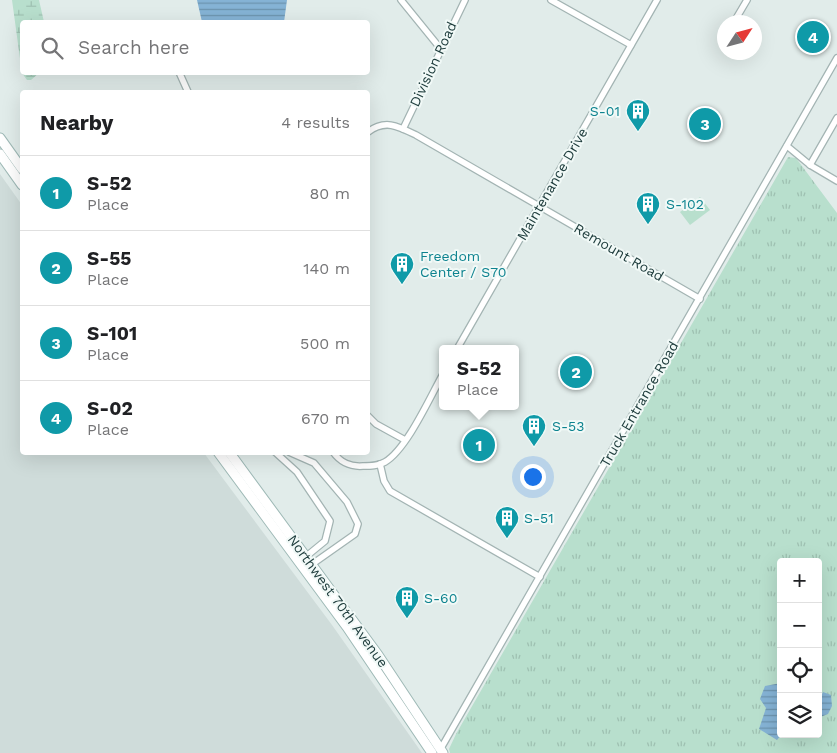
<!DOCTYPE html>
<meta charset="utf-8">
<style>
body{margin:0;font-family:"Work Sans",sans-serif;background:#f2f2f2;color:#202124}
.controls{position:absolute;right:15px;bottom:15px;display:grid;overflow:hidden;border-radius:5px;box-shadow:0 5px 20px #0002}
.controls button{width:45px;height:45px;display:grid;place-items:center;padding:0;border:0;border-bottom:1px solid #e0e0e0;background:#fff;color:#202124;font:25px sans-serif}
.compass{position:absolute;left:717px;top:15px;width:45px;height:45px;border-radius:50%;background:#fff;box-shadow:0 5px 20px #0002;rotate:54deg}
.you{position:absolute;left:532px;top:476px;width:18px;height:18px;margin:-12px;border:4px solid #fff;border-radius:50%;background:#1a73e8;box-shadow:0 0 0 8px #1a73e833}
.badge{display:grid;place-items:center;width:32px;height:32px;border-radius:50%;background:#825e38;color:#fff;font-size:16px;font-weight:700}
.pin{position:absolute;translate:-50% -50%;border:2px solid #fff;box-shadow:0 1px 5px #0006}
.popup{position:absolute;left:439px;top:345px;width:80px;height:65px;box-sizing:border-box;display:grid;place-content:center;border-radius:5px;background:#fff;filter:drop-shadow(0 1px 4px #0005);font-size:16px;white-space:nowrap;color:#757577}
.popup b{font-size:19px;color:#202124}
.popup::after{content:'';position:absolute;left:50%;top:100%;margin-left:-10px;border:10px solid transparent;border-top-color:#fff}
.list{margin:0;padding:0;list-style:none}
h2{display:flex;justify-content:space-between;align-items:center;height:65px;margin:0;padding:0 20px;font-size:21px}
h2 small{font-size:16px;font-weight:400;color:#757577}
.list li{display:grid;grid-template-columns:32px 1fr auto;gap:15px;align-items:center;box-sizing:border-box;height:75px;padding:0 20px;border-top:1px solid #e0e0e0}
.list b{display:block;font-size:19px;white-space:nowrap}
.list p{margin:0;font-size:16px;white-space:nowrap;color:#757577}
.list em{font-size:16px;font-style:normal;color:#757577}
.icon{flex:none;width:28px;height:28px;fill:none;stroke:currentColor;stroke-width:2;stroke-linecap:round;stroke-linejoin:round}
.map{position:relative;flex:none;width:837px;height:753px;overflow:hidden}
.search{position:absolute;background:#fff;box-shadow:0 5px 20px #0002;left:20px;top:20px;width:350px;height:55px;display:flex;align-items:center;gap:12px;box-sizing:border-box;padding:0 18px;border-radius:5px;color:#757577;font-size:19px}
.panel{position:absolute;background:#fff;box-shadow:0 5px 20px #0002;left:20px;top:90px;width:350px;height:365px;border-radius:5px}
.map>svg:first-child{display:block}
</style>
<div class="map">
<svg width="837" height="753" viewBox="0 0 837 753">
<defs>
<pattern id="grass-tufts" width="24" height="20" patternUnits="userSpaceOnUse" patternTransform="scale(1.25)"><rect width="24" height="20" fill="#b8dfcd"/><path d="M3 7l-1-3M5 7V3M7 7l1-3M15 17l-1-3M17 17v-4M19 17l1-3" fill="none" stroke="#9ec0b1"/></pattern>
<pattern id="wetland-marsh" width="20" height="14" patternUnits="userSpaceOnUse" patternTransform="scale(1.25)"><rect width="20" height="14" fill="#b8dfcd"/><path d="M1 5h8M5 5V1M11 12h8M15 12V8" fill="none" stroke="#9ec0b1"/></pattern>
<pattern id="water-rules" width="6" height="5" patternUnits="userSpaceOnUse" patternTransform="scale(1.25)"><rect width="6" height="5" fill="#85b3d5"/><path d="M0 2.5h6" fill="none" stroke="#6c93ae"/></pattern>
</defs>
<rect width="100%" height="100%" fill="#e1ecea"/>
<polygon fill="#cfdcda" points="0,174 22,205 22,452 204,453 332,625 422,753 0,753"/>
<path fill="url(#grass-tufts)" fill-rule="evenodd" d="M788,157L796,158L837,213V753H450L449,749L456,734ZM781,562H818V734H781Z"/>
<polygon fill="url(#wetland-marsh)" points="12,0 39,0 44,22 22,22 22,72 39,73 31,80 27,80 22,73"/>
<polygon fill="#b8dfcd" points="700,197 710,210 690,225 680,212"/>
<g fill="url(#water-rules)">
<polygon points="197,0 287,0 284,22 202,22"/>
<polygon points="781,683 782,734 777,740 759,729 766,708 760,699 765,686"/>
<polygon points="823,692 831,695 832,706 828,714 818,718 818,704"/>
</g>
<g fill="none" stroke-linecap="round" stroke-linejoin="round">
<g stroke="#a3b4b3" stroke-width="8">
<g id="street">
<polyline points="401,0 440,48"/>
<polyline points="551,0 631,45"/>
<polyline points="734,22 747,0"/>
<polyline points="724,39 724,38"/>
<polyline points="179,72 188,92"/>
<polyline points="403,129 465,0"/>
<path d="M368,132C385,119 398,126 416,135L700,299"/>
<polyline points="787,146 810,165 837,181"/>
<polyline points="810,165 837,118"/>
<polyline points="457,349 657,0"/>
<polyline points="368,416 376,424 405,440"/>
<polyline points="275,452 297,472 330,521 325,541 303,559"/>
<polyline points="289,452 314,463 347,502 358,524 355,534 311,565"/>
<path d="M333,452C341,463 350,467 363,466C371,466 378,466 385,462C407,449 430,397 443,374"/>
<polyline points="380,464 384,481 390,491 540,577"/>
<polyline points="440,750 837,58"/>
</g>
</g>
<g stroke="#9eb9b6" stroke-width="11">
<g id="secondary">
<polyline points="0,138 22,169"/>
<polyline points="0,154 22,185"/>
<polyline points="218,452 347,627 432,753"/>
<polyline points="229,452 378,655 443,753"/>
</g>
</g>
<use href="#street" stroke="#fff" stroke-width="5.5"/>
<use href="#secondary" stroke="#fff" stroke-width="9"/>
</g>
<defs>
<g id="building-pin" transform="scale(1.25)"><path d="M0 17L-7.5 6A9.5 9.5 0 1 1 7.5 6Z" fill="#0f9aa8" stroke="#f1f9f7"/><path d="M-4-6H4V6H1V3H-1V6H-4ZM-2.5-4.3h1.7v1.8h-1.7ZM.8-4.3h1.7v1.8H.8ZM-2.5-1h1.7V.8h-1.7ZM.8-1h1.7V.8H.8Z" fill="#fff"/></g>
</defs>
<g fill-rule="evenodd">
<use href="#building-pin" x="638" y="111"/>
<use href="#building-pin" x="648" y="204"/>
<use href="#building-pin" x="402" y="264"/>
<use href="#building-pin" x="534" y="426"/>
<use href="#building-pin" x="507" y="518"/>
<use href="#building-pin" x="407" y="598"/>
</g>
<g text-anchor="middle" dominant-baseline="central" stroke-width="4" stroke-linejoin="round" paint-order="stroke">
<g font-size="14" fill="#203e3e" stroke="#f1f9f7">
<text transform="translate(433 64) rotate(-65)">Division Road</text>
<text transform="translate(552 184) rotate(-60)">Maintenance Drive</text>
<text transform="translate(619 252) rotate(30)">Remount Road</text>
<text transform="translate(639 404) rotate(-60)">Truck Entrance Road</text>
<text transform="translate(338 601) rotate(54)">Northwest 70th Avenue</text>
</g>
<g font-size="14" fill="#0d838f" stroke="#f1f9f7" text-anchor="start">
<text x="620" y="111" text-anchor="end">S-01</text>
<text x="666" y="204">S-102</text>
<text x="420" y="256">Freedom<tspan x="420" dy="16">Center / S70</tspan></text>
<text x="552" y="426">S-53</text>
<text x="524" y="518">S-51</text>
<text x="424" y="598">S-60</text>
</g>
</g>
</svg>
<div class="controls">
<button>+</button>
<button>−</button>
<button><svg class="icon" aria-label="locate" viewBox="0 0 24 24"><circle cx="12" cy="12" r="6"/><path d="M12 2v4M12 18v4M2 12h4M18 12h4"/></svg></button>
<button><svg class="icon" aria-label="layers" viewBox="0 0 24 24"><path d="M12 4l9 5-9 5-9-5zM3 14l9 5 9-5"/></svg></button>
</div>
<svg class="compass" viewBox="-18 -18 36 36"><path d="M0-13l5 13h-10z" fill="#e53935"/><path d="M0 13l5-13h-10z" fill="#757577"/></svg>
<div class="you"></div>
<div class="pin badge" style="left:479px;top:445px;background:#0f9aa8">1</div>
<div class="popup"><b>S-52</b>Place</div>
<div class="pin badge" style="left:576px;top:372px;background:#0f9aa8">2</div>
<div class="pin badge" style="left:705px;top:124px;background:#0f9aa8">3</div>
<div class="pin badge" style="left:813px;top:37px;background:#0f9aa8">4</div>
<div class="search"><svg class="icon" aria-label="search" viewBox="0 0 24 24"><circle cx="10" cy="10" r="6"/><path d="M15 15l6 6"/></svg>Search here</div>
<section class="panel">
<h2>Nearby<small>4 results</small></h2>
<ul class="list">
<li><span class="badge" style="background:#0f9aa8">1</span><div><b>S-52</b><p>Place</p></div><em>80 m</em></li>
<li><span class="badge" style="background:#0f9aa8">2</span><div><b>S-55</b><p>Place</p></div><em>140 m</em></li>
<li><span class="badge" style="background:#0f9aa8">3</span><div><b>S-101</b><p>Place</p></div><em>500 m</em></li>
<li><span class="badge" style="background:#0f9aa8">4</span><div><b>S-02</b><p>Place</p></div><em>670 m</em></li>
</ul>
</section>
</div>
